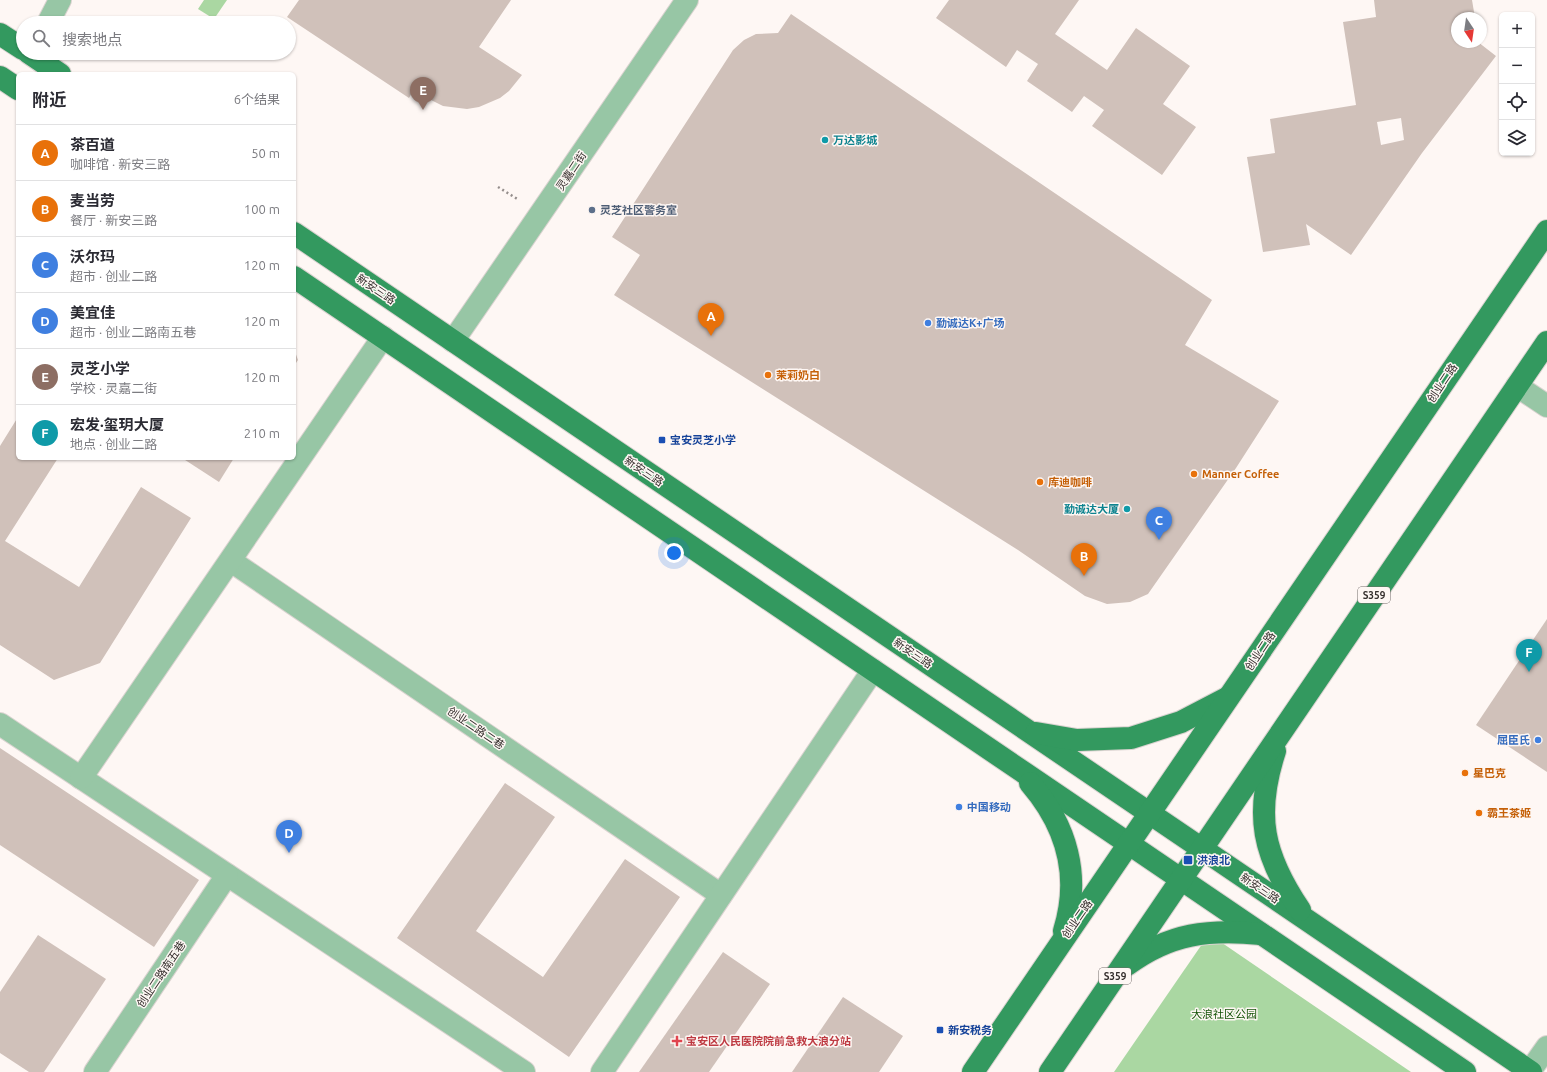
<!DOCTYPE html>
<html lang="zh">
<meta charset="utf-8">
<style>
body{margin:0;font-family:Ubuntu,"Noto Sans SC",sans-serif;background:#f2f2f3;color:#2b2b33}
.controls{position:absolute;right:12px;top:12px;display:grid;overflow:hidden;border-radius:6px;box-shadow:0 1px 3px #0004}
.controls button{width:36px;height:36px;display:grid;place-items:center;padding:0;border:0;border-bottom:1px solid #e1e1e2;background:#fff;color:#2b2b33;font:20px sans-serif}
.compass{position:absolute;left:1451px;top:12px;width:36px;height:36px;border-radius:50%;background:#fff;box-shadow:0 1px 3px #0004;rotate:167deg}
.you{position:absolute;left:674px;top:553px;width:14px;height:14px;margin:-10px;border:3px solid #fff;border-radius:50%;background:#1a73e8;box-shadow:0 0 0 6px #1a73e833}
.badge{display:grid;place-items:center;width:26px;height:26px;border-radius:50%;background:#5854cb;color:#fff;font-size:13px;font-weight:700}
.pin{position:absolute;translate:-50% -33px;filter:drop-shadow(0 1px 2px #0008)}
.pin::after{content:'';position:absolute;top:21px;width:14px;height:12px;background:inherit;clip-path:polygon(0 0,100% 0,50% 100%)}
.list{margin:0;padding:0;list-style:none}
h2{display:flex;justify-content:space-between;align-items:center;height:52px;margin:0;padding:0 16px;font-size:17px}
h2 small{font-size:13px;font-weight:400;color:#7c7c81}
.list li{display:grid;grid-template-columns:26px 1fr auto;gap:12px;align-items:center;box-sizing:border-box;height:56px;padding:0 16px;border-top:1px solid #e1e1e2}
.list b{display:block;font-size:15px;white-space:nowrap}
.list p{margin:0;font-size:13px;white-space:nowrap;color:#7c7c81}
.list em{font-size:13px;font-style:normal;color:#7c7c81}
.icon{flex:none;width:22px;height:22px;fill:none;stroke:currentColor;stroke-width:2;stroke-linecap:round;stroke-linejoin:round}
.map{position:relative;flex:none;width:1547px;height:1072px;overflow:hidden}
.search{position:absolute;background:#fff;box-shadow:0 1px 3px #0004;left:16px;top:16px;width:280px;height:44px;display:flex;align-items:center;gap:10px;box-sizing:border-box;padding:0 14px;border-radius:22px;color:#7c7c81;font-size:15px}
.panel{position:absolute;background:#fff;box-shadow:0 1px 3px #0004;left:16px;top:72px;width:280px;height:388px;border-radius:6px}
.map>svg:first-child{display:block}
</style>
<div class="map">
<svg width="1547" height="1072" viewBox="0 0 1547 1072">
<rect width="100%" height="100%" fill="#fef7f4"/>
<g fill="#aad7a2">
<polygon points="204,0 227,0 214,19 198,9"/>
<polygon points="1209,934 1411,1072 1114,1072"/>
</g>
<g fill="#d0c1ba" fill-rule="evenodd">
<polygon points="299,0 511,0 479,47 522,75 509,91 500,98 479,107 467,109 443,106 413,91 409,98 287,17"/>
<polygon points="949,0 1079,0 1055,34 1107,70 1136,28 1190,66 1163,104 1196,127 1162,175 1092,126 1104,110 1084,96 1072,112 1027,81 1038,64 1017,50 1006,67 936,18"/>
<path d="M1374,0H1472L1475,18H1457V24H1454L1457,26V42H1478L1496,56L1422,153L1351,255L1306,224L1310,245L1263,252L1247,157L1275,153L1270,119L1356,105L1343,22L1376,17ZM1401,118L1404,140L1381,145L1377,122Z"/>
<polygon points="791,14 1212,300 1185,345 1279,401 1236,468 1148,594 1130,602 1107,604 1085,596 1018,550 614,295 640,255 612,237 733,50 744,40 756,34 778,33"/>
<polygon points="294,349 298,360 294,366"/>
<polygon points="18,417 18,458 58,458 5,541 79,587 141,487 191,518 100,663 54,680 0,645 0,446"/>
<polygon points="182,458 234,458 219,482"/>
<polygon points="1547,619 1547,772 1476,725"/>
<polygon points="0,748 199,880 154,947 0,845"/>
<polygon points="505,783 555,817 476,931 543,977 625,859 680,897 569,1057 397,938"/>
<polygon points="38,935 106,979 44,1072 29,1072 0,1053 0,992"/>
<polygon points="723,952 770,984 709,1072 639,1072"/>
<polygon points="843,997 903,1036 879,1072 792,1072"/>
</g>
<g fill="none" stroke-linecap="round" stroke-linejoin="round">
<g stroke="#dad3d0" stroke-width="24">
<g id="minor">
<polyline points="48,23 60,0"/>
<polyline points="453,341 687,0"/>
<polyline points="1517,386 1547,406"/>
<polyline points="231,561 721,895"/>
<polyline points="0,724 524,1072"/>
<polyline points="81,778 383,337"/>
<polyline points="1530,1071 1547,1047"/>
<polyline points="95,1072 227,875"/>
<polyline points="602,1072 873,670"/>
</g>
</g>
<g stroke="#dad3d0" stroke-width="24">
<g id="major">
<polyline points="0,34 23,49"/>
<polyline points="29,53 60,74"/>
<polyline points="0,77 18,89"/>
<polyline points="294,233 1531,1072"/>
<polyline points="294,277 1465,1072"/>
<polyline points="1036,733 1077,740 1131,738 1181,722 1227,698"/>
<path d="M1275,751C1254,815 1263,855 1300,910"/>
<path d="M1030,783C1067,826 1081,876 1064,931"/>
<path d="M1127,965C1170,933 1209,929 1261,934"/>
<polyline points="973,1072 1547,231"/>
<polyline points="1050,1072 1547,342"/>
</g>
</g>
<polyline stroke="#958e8c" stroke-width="2.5" stroke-dasharray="2 3" stroke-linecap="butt" points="498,187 519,200"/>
<use href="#minor" stroke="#97c6a5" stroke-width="22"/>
<use href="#major" stroke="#33995f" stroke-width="22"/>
</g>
<g fill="#0f9aa8" stroke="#fef7f4" stroke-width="1.5">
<circle cx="825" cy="140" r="4"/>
<circle cx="1127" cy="509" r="4"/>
</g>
<circle fill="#5c6f8a" stroke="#fef7f4" stroke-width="1.5" cx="592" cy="210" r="4"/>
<g fill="#3f7fe0" stroke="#fef7f4" stroke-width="1.5">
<circle cx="928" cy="323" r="4"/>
<circle cx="1538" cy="740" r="4"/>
<circle cx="959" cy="807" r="4"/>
</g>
<g fill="#e8710a" stroke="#fef7f4" stroke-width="1.5">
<circle cx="768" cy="375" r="4"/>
<circle cx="1194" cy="474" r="4"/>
<circle cx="1040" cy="482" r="4"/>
<circle cx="1465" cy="773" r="4"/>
<circle cx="1479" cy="813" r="4"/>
</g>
<g fill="#1a4fb4" stroke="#fef7f4" stroke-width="1.5">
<rect x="658" y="436" width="8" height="8" rx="2"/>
<rect x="1183" y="855" width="10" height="10" rx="2"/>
<rect x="936" y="1026" width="8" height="8" rx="2"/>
</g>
<path fill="#e0444e" stroke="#fef7f4" stroke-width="1.5" d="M675 1035h4v4h4v4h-4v4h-4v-4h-4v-4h4z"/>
<g text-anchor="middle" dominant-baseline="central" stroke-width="3" stroke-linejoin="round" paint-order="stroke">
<g fill="#fef7f4" stroke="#716a68" stroke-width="1">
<rect x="1358" y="587" width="32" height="16" rx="3"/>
<rect x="1099" y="968" width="32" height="16" rx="3"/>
</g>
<g font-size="10" font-weight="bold" fill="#342e2c">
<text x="1374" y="595">S359</text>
<text x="1115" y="976">S359</text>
</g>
<g font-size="11" font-weight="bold" fill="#0d838f" stroke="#fef7f4" text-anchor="start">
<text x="833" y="140">万达影城</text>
<text x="1119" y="509" text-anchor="end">勤诚达大厦</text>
</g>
<g font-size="11" fill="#342e2c" stroke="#fef7f4">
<text transform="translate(571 171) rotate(-56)">灵嘉二街</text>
<text transform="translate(376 289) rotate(34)">新安三路</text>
<text transform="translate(1442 383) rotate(-56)">创业二路</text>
<text transform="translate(644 471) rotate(34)">新安三路</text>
<text transform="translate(1260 651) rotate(-56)">创业二路</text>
<text transform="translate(913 653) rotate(34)">新安三路</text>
<text transform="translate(476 728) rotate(34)">创业二路二巷</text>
<text transform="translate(1260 888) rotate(34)">新安三路</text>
<text transform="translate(1077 919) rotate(-55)">创业二路</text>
<text transform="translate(161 974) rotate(-56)">创业二路南五巷</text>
</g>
<g font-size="11" font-weight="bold" fill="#4e5e75" stroke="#fef7f4" text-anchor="start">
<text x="600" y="210">灵芝社区警务室</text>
</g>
<g font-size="11" font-weight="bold" fill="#366cbe" stroke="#fef7f4" text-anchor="start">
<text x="936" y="323">勤诚达K+广场</text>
<text x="1530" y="740" text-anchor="end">屈臣氏</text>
<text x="967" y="807">中国移动</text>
</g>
<g font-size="11" font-weight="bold" fill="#c56008" stroke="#fef7f4" text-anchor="start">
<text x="776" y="375">茉莉奶白</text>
<text x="1202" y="474">Manner Coffee</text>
<text x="1048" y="482">库迪咖啡</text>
<text x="1473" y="773">星巴克</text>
<text x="1487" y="813">霸王茶姬</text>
</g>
<g font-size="11" font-weight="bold" fill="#164399" stroke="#fef7f4" text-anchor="start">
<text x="670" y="440">宝安灵芝小学</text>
<text x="1197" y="860">洪浪北</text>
<text x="948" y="1030">新安税务</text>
</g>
<g font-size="11" fill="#145307" stroke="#fef7f4">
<text x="1224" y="1014">大浪社区公园</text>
</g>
<g font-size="11" font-weight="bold" fill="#be3a42" stroke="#fef7f4" text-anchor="start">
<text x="686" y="1041">宝安区人民医院院前急救大浪分站</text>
</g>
</g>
</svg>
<div class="controls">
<button>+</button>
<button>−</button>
<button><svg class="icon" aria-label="locate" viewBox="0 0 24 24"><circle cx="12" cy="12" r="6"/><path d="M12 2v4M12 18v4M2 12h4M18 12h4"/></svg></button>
<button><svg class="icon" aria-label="layers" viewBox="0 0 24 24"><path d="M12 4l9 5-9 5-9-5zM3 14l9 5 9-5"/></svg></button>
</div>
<svg class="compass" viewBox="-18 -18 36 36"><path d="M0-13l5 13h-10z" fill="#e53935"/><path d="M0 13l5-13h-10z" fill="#7c7c81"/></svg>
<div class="you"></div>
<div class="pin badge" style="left:711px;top:336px;background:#e8710a">A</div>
<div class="pin badge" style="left:1084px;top:576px;background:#e8710a">B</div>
<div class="pin badge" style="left:1159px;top:540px;background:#3f7fe0">C</div>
<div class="pin badge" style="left:289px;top:853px;background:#3f7fe0">D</div>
<div class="pin badge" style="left:423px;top:110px;background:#8d6e63">E</div>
<div class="pin badge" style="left:1529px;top:672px;background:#0f9aa8">F</div>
<div class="search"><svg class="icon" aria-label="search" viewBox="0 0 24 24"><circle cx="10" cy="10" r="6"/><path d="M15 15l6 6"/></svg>搜索地点</div>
<section class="panel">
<h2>附近<small>6个结果</small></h2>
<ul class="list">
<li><span class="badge" style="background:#e8710a">A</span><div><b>茶百道</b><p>咖啡馆 · 新安三路</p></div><em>50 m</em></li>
<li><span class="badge" style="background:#e8710a">B</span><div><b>麦当劳</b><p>餐厅 · 新安三路</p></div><em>100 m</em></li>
<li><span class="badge" style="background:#3f7fe0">C</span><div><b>沃尔玛</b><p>超市 · 创业二路</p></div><em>120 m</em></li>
<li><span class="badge" style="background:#3f7fe0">D</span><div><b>美宜佳</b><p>超市 · 创业二路南五巷</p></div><em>120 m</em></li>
<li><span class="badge" style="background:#8d6e63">E</span><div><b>灵芝小学</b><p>学校 · 灵嘉二街</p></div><em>120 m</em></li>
<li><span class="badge" style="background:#0f9aa8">F</span><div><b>宏发·玺玥大厦</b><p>地点 · 创业二路</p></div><em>210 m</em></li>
</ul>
</section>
</div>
